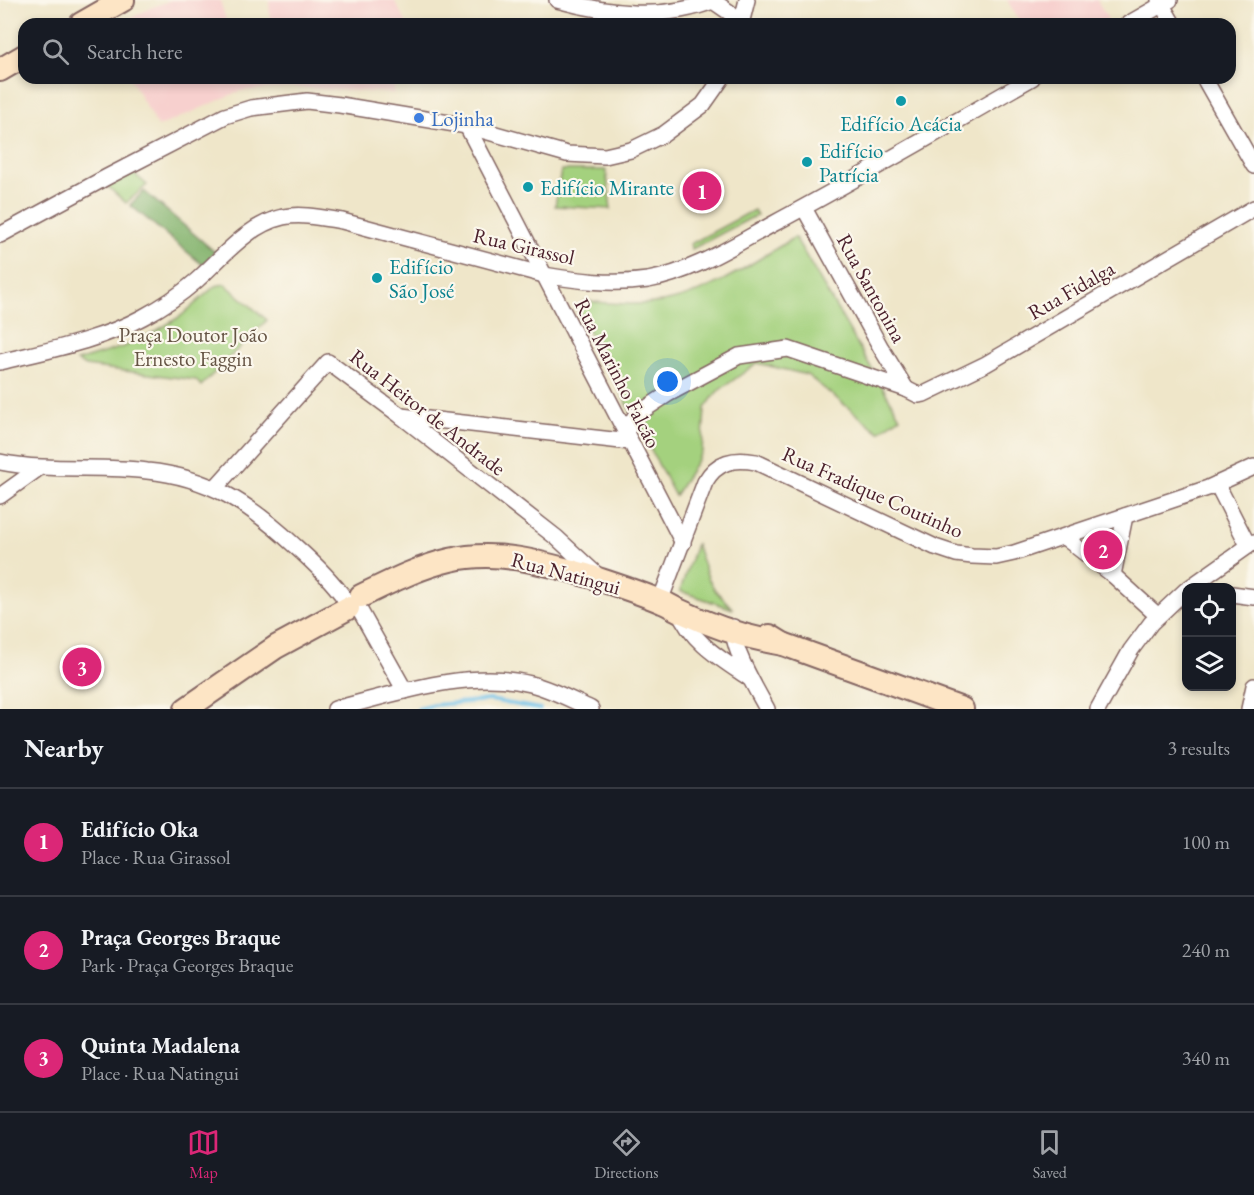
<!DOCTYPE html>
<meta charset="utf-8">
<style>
body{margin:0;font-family:"EB Garamond",serif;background:#20242c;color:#f1f3f6}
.controls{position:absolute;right:18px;bottom:18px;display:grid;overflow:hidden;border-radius:12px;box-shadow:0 3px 9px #0003}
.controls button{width:54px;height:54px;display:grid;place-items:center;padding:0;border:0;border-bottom:2px solid #363941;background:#171b24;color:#f1f3f6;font:30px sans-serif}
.you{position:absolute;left:668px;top:382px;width:21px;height:21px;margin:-15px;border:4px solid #fff;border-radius:50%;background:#1a73e8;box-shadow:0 0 0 9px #1a73e833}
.badge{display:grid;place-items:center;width:39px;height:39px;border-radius:50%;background:#db2777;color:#fff;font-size:20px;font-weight:700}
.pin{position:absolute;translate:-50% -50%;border:3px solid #fff;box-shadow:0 2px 6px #0006}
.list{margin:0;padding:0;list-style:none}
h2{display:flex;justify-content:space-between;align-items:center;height:78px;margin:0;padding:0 24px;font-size:26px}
h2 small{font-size:20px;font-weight:400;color:#9ea1a6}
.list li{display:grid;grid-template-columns:39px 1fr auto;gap:18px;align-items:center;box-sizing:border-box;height:108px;padding:0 24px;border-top:2px solid #363941}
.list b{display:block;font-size:22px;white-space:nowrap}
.list p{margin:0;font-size:20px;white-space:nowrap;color:#9ea1a6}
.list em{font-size:20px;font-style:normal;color:#9ea1a6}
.icon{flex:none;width:33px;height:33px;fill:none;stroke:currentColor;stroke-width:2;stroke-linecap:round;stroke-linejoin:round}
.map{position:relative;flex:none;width:1254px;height:709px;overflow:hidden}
.search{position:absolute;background:#171b24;box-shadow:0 3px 9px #0003;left:18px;right:18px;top:18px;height:66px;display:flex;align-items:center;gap:15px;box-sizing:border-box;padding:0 21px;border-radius:18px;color:#9ea1a6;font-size:22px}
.sheet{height:402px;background:#171b24}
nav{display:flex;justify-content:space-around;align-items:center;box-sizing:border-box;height:84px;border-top:2px solid #363941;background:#171b24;font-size:16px;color:#9ea1a6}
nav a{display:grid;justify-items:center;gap:3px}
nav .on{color:#db2777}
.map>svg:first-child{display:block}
</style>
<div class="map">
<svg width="1254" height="709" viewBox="0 0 1254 709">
<rect width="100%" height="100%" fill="#fbf7ec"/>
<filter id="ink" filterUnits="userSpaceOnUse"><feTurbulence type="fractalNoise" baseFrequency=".0167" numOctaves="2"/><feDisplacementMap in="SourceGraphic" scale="12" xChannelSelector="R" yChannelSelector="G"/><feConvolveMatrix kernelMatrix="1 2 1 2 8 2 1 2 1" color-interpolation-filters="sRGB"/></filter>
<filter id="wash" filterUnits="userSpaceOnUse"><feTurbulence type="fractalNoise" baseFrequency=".008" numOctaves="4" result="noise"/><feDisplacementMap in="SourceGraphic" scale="24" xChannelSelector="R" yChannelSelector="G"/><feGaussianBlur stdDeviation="1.35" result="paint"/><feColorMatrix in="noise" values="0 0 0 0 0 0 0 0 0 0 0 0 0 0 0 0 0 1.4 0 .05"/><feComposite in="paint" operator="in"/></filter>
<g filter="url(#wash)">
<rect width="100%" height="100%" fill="#efe6c9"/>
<g fill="#f7d0ce">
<polygon points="171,0 220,0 227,24 119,24 153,7"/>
<polygon points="269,0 394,0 407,24 270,24"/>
<polygon points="1007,0 1097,0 1108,19 1099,24 1021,24"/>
<polygon points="130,78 396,78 393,93 292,87 240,91 158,127"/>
</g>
<g fill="#a4d17e" stroke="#777854" stroke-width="1.5">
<polygon points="129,169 147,185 126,203 105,184"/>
<polygon points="561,170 606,170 611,209 555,206"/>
<polygon points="754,210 757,215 692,249 690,244"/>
<path d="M795,237L900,417L879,432L807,375L757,363L717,392L705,408L702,452L675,496L577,309L584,301C612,303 643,307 672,300C717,289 755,261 795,237Z"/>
<polygon points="225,284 267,320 201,386 196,380 85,366 77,361 126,346 156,331 181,316 215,286"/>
<polygon points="1111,532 1114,534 1107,558 1087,542 1088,539"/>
<polygon points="696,544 709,580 715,590 733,609 680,591"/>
</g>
<polygon fill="#83b36d" stroke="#66694c" stroke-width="1.5" points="144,191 215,252 203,265 130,205"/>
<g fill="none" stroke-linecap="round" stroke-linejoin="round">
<polyline stroke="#6cc0e9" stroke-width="4" points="418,709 434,705 490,700 540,709"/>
</g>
</g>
<g filter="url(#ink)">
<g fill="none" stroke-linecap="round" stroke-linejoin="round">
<g stroke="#846562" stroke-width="18">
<g id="street">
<path d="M557,0C608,14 664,21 715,0"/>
<polyline points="1159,0 1173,24"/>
<polyline points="713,1 729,12 740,24"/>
<polyline points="741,24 747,0"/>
<polyline points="1128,24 1170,0"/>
<polyline points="1204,78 1254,166"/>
<polyline points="467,126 683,543"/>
<polyline points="804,208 881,348 906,389"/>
<polyline points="0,235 107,177 225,116 251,108 307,101 340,105 467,126 567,154 605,156 631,150 664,134 703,105 722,78"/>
<path d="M0,362C49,350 99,341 143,317C162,307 180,295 196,281C222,258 247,225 283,217C302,213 323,218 342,221L544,275C579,281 613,285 648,280C693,272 734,245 773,224C861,177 946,127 1032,78"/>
<polyline points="401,416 630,442"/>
<polyline points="625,433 636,415 668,394 739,356 788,349 906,389 918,395 924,394 986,364 1254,208"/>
<path d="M0,462C49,472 98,465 147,471C209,477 250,504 295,546C313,562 331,579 345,599"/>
<polyline points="1217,484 1248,545"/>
<polyline points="215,488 328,362 401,416 557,538 597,575"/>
<polyline points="0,496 39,468"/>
<polyline points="1064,537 1113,575 1158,616"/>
<polyline points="1113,575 1125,516"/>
<polyline points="1189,588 1254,542"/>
<polyline points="1232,594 1254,597"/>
<path d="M660,601L705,482C717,461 734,458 756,462L935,547L956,554L972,556L996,557L1014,553L1208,488L1254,467"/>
<polyline points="359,609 405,691"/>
<path d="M678,609C691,642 721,659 749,678"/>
<path d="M733,627C732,649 756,689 767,709"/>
<path d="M335,709C395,694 469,668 531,684C551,689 572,700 591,709"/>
<polyline points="1098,709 1131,650 1151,623 1186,590"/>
<polyline points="1249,709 1254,686"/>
</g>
</g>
<g stroke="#846562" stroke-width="26">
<g id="secondary">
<polyline points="81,24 123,0"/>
<polyline points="0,70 24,56"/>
<path d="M361,596C390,582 419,567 450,560C498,549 543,563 589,576C613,584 639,592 662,602C668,604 673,608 678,610C711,626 747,638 783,644"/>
<polyline points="770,636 783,644 962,709"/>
<polyline points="186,709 276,647 348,608"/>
</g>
</g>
<use href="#street" stroke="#fff" stroke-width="15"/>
<use href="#secondary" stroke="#fde5c5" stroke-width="22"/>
</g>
</g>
<g fill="#0f9aa8" stroke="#fbf7ec" stroke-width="2">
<circle cx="901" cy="101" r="6"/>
<circle cx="807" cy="162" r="6"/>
<circle cx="528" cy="187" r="6"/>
<circle cx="377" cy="278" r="6"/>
</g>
<circle fill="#3f7fe0" stroke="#fbf7ec" stroke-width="2" cx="419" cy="118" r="6"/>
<g text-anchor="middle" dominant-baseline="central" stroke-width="4.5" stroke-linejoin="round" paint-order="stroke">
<g font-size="21" fill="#366cbe" stroke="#fbf7ec" text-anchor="start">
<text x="431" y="118">Lojinha</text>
</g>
<g font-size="21" fill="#0d838f" stroke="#fbf7ec" text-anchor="start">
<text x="901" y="123" text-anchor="middle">Edifício Acácia</text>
<text x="819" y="150">Edifício<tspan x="819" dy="24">Patrícia</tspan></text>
<text x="540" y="187">Edifício Mirante</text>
<text x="389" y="266">Edifício<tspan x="389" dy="24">São José</tspan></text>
</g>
<g font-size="21" fill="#4a1f2b" stroke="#fbf7ec">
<text transform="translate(524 246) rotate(13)">Rua Girassol</text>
<text transform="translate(872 288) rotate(61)">Rua Santonina</text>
<text transform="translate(1071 290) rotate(-30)">Rua Fidalga</text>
<text transform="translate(618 373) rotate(63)">Rua Marinho Falcão</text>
<text transform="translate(428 412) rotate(38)">Rua Heitor de Andrade</text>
<text transform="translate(873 492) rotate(24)">Rua Fradique Coutinho</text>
<text transform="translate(566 573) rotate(15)">Rua Natingui</text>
</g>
<g font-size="21" fill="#655444" stroke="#fbf7ec">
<text x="193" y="334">Praça Doutor João<tspan x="193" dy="24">Ernesto Faggin</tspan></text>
</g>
</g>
</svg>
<div class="controls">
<button><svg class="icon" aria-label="locate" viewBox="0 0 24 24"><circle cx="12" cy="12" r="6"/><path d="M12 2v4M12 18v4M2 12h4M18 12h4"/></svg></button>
<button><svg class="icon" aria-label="layers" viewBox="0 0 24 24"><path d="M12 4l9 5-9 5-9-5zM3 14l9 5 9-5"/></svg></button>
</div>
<div class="you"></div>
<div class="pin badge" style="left:702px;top:191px">1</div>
<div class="pin badge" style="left:1103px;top:550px">2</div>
<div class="pin badge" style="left:82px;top:667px">3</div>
<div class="search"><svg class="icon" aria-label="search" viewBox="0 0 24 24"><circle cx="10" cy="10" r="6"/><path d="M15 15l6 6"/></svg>Search here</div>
</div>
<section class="sheet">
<h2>Nearby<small>3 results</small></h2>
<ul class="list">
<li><span class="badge">1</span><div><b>Edifício Oka</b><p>Place · Rua Girassol</p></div><em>100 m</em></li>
<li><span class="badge">2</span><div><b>Praça Georges Braque</b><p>Park · Praça Georges Braque</p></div><em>240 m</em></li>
<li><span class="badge">3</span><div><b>Quinta Madalena</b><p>Place · Rua Natingui</p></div><em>340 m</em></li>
</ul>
</section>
<nav>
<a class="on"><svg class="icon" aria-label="map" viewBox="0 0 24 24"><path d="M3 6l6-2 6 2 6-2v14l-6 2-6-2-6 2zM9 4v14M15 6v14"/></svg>Map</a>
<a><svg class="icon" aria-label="directions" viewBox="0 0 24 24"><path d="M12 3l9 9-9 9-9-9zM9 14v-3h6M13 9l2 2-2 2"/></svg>Directions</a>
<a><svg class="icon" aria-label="saved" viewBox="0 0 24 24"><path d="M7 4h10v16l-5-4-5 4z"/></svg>Saved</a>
</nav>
